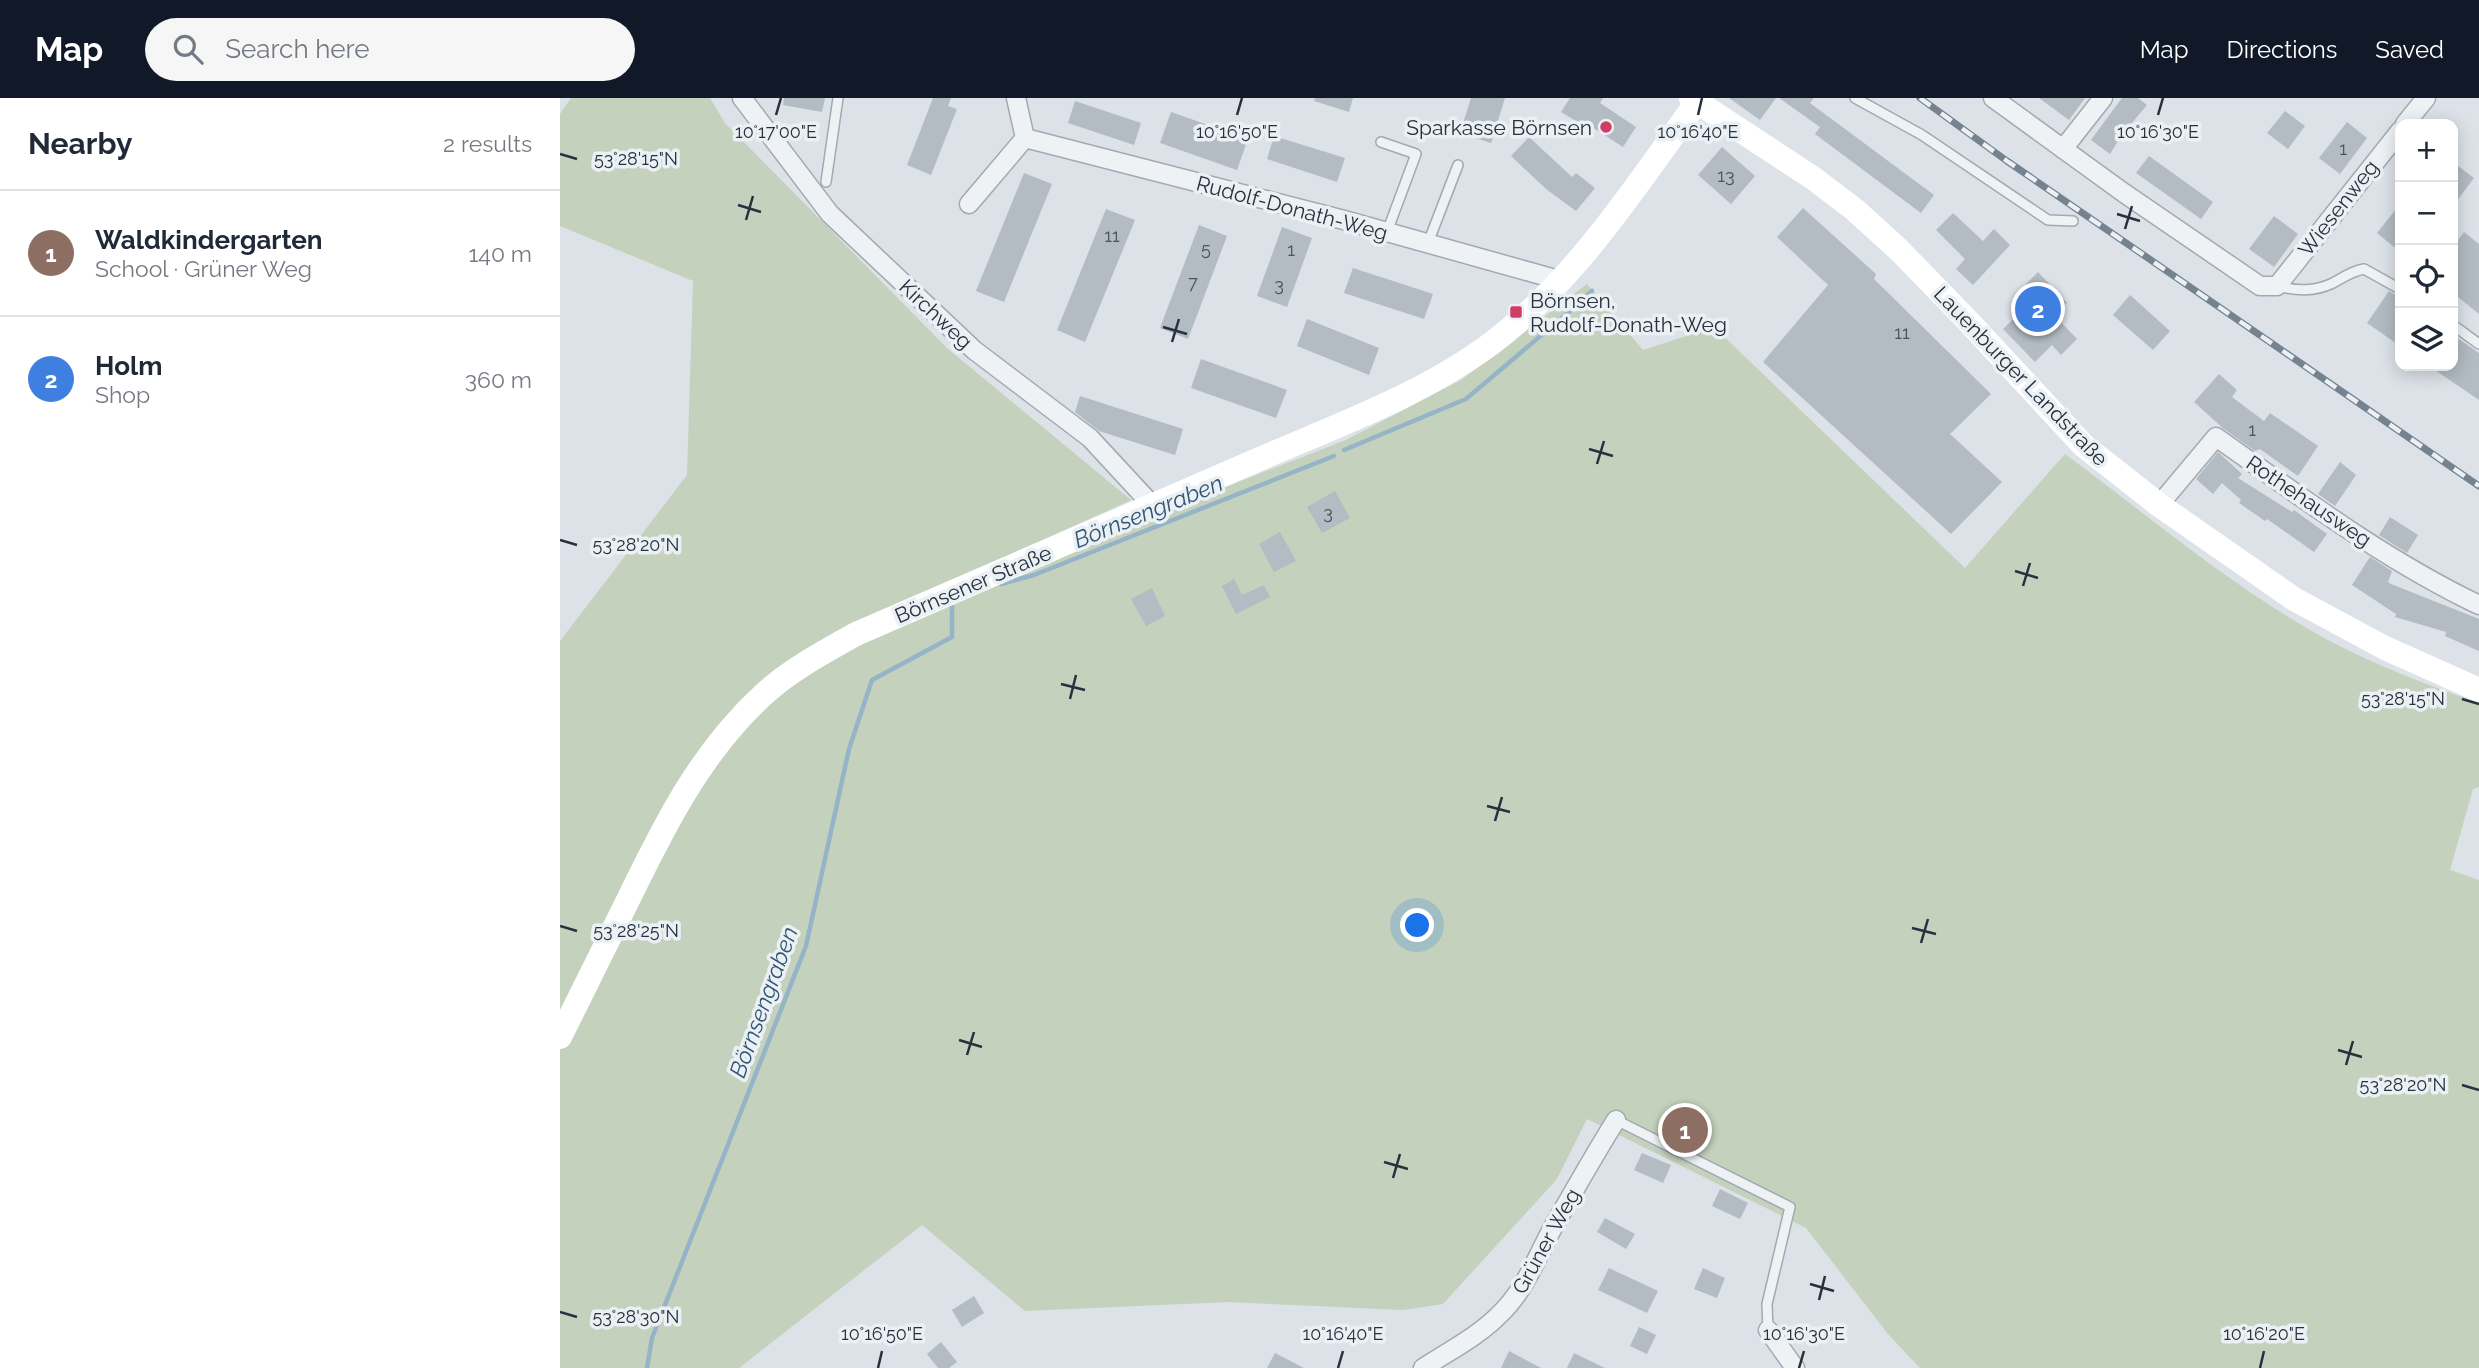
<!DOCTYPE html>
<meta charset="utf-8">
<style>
body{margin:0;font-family:Raleway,sans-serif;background:#f6f6f7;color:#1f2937}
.controls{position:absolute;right:21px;top:21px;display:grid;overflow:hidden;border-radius:14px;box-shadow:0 4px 18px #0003}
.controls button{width:63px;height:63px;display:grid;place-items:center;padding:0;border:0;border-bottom:2px solid #e0e1e3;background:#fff;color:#1f2937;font:35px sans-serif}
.you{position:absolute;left:858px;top:828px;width:24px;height:24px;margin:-18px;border:5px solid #fff;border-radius:50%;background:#1a73e8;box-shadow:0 0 0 10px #1a73e833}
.badge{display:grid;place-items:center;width:46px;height:46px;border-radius:50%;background:#111827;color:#fff;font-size:23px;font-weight:700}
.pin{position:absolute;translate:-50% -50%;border:4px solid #fff;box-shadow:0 2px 7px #0006}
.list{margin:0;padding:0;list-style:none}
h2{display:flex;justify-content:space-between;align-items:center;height:91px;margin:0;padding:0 28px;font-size:30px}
h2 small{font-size:23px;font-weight:400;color:#747a83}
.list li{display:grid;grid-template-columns:46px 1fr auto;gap:21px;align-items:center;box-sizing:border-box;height:126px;padding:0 28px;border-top:2px solid #e0e1e3}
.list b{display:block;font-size:26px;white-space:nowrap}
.list p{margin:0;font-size:23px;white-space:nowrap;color:#747a83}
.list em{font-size:23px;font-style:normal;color:#747a83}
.icon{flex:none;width:38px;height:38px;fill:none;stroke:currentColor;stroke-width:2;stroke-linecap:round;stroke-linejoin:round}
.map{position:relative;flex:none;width:1919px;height:1270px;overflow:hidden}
header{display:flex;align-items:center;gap:42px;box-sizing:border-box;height:98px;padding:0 35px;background:#111827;color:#fff}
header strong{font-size:33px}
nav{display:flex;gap:38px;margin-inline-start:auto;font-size:24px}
.search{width:490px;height:63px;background:#f6f6f7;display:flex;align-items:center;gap:18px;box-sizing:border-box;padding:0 24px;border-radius:38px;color:#747a83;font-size:26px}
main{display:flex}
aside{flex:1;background:#fff}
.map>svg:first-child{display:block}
</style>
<header>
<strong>Map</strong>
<div class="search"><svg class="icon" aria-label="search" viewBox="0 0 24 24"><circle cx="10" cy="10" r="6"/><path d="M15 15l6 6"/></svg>Search here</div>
<nav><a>Map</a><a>Directions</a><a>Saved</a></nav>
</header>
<main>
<aside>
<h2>Nearby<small>2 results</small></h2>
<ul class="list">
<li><span class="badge" style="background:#8d6e63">1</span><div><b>Waldkindergarten</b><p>School · Grüner Weg</p></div><em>140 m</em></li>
<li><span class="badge" style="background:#3f7fe0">2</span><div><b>Holm</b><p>Shop</p></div><em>360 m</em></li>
</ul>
</aside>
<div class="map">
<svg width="1919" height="1270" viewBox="0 0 1919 1270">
<rect width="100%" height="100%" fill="#dce2e7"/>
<path fill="#c4d1bd" d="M11,0H150L165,25L388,251L571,402L427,467L668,388L786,342L901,282L1027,186L1083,252L1154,229L1405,470L1505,356C1590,419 1673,490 1766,541C1815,567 1867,587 1919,605V689L1913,691L1890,772L1919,782V1270H1360L1328,1236L1246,1130L1027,1021L997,1081L883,1206L843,1212L669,1204L465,1213L362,1127L179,1270H0V543L127,377L133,183L0,128V16Z"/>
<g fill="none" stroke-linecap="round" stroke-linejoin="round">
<g stroke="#96b4c8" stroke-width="4.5">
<polyline points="1022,202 1032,193"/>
<polyline points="784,352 906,301 1010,213"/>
<polyline points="441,486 474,477 774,358"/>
<polyline points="87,1270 92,1240 246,848 289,651 312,582 392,539 392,504"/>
</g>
</g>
<g fill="#b3bbc3">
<polygon points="224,0 265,0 262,14 223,7"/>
<polygon points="373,0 391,0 388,8 397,11 371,77 347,67"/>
<polygon points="755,0 793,0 789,14 754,3"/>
<polygon points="911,0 945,0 931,45 900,35"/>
<polygon points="1010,0 1043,0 1040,5 1076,29 1063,49 1029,27 1020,41 1009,33 1016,23 1001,14"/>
<polygon points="1169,0 1216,0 1200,22"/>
<polygon points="1219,0 1254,0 1250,5 1374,97 1361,115 1255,36 1260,29"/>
<polygon points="1479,0 1525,0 1509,22"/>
<polygon points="1562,0 1578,0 1587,7 1561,38 1550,56 1531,42"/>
<polygon points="515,3 581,25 574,47 508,25"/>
<polygon points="1725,13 1745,28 1728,51 1707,35"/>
<polygon points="611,14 688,41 677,72 600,45"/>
<polygon points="1787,24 1807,40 1780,76 1759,60"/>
<polygon points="714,38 785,60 777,84 707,61"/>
<polygon points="969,39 1012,79 1016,75 1035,90 1016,113 986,91 951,58"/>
<polygon points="1162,49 1195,78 1171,106 1138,77"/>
<polygon points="1589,58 1653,104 1641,121 1576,75"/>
<polygon points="1893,64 1914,80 1893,108"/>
<polygon points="464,75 492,86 444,204 416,193"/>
<polygon points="1840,106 1840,154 1817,135"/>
<polygon points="1243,110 1316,176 1314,181 1431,296 1390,336 1442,384 1391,436 1203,264 1268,187 1217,139"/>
<polygon points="546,111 575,122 525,244 497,232"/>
<polygon points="1393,115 1423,143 1434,131 1450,147 1413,187 1396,171 1405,161 1376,132"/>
<polygon points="1714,118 1738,136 1714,169 1689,151"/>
<polygon points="639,127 667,138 628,241 600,230"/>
<polygon points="722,129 752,140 727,209 697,198"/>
<polygon points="1904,134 1919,146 1919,216 1893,195 1893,149"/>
<polygon points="793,170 873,196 864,221 784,195"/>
<polygon points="1478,174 1507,205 1494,217 1517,241 1501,257 1492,247 1475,264 1443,231 1469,206 1458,194"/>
<polygon points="1829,193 1840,200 1840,248 1807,225"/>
<polygon points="1570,197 1610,233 1593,252 1553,217"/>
<polygon points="747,221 819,250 809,277 737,248"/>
<polygon points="1893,237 1919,255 1919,302 1869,268 1893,268"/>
<polygon points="641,261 727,292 716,320 631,290"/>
<polygon points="1659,276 1677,292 1672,299 1704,323 1710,315 1758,348 1738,378 1700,351 1695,353 1664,331 1634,304"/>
<polygon points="520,298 623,331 615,357 539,333 515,314"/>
<polygon points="1658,354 1682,376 1678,380 1732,414 1734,412 1767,436 1754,454 1707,421 1705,423 1679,405 1681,402 1662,385 1653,396 1636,381"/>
<polygon points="1780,364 1796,377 1775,408 1758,396"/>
<polygon points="775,393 790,420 762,435 747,409"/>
<polygon points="1830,419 1858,437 1847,455 1819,437"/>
<polygon points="720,434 736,463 714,474 699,446"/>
<polygon points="1810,459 1832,473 1828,484 1831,486 1919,521 1919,553 1885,538 1886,534 1835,519 1836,516 1792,487"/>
<polygon points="674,481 682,497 704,487 710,499 676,516 662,488"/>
<polygon points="592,490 605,518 586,528 571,501"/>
<polygon points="1082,1055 1111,1067 1103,1085 1074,1072"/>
<polygon points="1160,1091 1188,1105 1180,1121 1152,1108"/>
<polygon points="1045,1120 1075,1136 1066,1151 1037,1134"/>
<polygon points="1049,1170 1098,1193 1087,1215 1038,1192"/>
<polygon points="1143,1170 1165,1180 1157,1200 1134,1191"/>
<polygon points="414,1198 424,1215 402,1229 392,1212"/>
<polygon points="1079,1229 1096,1237 1087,1256 1070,1248"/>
<polygon points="381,1244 397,1264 389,1270 378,1270 367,1256"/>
<polygon points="949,1253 981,1270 941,1270"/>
<polygon points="715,1255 744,1270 707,1270"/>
<polygon points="1014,1255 1045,1270 1007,1270"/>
</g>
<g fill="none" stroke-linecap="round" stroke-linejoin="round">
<g stroke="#a2a9b1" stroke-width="12">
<g id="lane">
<polyline points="1295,0 1362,37 1488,122 1513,123"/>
<polyline points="821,44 856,56 827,134"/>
<polyline points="266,84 278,0"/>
<polyline points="868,145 898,67"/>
<path d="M1717,188C1737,193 1754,194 1773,185C1784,179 1792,173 1804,171L1840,191"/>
<polyline points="1893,227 1919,246"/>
<polyline points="1056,1022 1230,1109 1207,1206 1208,1232"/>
</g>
</g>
<g stroke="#a2a9b1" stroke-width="21">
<g id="street">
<polyline points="182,0 270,116 414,252 530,340 593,408"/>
<polyline points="456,0 465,40"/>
<polyline points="1433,0 1564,95 1700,188 1717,188 1840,33"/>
<polyline points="1845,26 1866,0"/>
<polyline points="465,40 784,122 999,182"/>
<polyline points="1503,51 1543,0"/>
<polyline points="409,106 465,40"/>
<path d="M1599,407L1656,339C1741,399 1825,462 1919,507"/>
<polyline points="1208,1232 1235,1270"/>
<path d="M863,1270C889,1253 919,1238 941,1215C964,1193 976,1161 991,1133C1012,1096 1033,1059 1056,1022"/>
</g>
</g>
<use href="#lane" stroke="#eff2f5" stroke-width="9"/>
<use href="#street" stroke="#eff2f5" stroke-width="18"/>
<g stroke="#fff" stroke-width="24">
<polyline points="1131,0 1253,80 1295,112 1338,151 1408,223 1523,347 1599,407 1734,501 1825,550 1919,592"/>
<path d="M0,939C23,893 46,846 69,800C105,726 141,654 203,597C230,572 264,554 296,536C429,478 562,421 695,363C775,328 861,298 932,245C1016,182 1076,88 1137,4"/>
</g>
<g stroke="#758390" stroke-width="7">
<polyline id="rail" points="1360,0 1447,63 1919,388"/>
</g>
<use href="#rail" stroke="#ebf0f4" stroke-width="4.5" stroke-dasharray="13" stroke-linecap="butt"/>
</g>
<path fill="none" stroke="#26313d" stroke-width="2.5" d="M216,17L221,0M677,17L682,0M1138,17L1142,0M1598,17L1603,0M0,56L17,61M178,107L201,114M1557,116L1580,123M186,122L193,98M1565,131L1572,108M603,229L627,236M612,244L619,221M1029,351L1053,358M1037,366L1044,343M0,442L17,447M1455,473L1478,480M1463,488L1470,465M501,586L525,592M510,601L516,577M1902,601L1919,606M927,708L950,714M935,723L942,699M0,828L17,833M1352,830L1376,836M1361,845L1368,821M399,942L422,949M1778,952L1802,959M407,957L414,934M1786,967L1793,943M1902,987L1919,992M824,1064L848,1071M833,1080L840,1056M1250,1186L1274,1193M1259,1202L1265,1178M0,1214L17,1219M318,1270L322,1253M778,1270L783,1253M1239,1270L1244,1253M1700,1270L1704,1253"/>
<g fill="#d03d65" stroke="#ebf0f4" stroke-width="2.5">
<circle cx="1046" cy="29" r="7"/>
<rect x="949" y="207" width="14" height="14" rx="3.5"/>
</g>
<g text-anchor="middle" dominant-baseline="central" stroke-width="7" stroke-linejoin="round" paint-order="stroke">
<g font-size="18" fill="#49545e">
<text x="1783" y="50">1</text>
<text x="1166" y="77">13</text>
<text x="552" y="137">11</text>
<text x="646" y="150">5</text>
<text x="731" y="151">1</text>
<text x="633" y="184">7</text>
<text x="719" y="186">3</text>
<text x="1342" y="234">11</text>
<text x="1692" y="331">1</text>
<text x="768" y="414">3</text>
</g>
<g font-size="21" fill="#26313d" stroke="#ebf0f4" text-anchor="end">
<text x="1032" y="29">Sparkasse Börnsen</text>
<text x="970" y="202" text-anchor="start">Börnsen,<tspan x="970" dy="24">Rudolf-Donath-Weg</tspan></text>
</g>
<g font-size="21" fill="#26313d" stroke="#ebf0f4">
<text transform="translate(732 110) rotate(15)">Rudolf-Donath-Weg</text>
<text transform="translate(1778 110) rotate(-52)">Wiesenweg</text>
<text transform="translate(376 216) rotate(43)">Kirchweg</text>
<text transform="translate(1461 278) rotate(46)">Lauenburger Landstraße</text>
<text transform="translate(1749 403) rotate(34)">Rothehausweg</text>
<text transform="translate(413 486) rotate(-23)">Börnsener Straße</text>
<text transform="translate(986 1143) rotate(-61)">Grüner Weg</text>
</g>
<g font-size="23" font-style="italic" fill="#2f5572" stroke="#ebf0f4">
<text transform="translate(588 413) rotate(-22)">Börnsengraben</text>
<text transform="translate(203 904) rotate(-70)">Börnsengraben</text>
</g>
</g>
<g font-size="18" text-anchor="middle" fill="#26313d" stroke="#ebf0f4" stroke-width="7" stroke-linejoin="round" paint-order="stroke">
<text x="216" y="40">10°17'00"E</text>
<text x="677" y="40">10°16'50"E</text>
<text x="1138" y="40">10°16'40"E</text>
<text x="1598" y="40">10°16'30"E</text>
<text x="76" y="67">53°28'15"N</text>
<text x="76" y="453">53°28'20"N</text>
<text x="1843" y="607">53°28'15"N</text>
<text x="76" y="839">53°28'25"N</text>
<text x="1843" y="993">53°28'20"N</text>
<text x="76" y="1225">53°28'30"N</text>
<text x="322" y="1242">10°16'50"E</text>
<text x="783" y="1242">10°16'40"E</text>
<text x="1244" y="1242">10°16'30"E</text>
<text x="1704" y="1242">10°16'20"E</text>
</g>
</svg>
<div class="controls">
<button>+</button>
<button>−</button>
<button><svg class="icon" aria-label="locate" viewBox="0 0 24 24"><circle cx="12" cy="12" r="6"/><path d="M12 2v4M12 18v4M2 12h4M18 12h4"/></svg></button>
<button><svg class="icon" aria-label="layers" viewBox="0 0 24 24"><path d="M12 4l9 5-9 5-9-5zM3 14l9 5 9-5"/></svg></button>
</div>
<div class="you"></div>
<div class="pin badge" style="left:1125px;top:1032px;background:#8d6e63">1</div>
<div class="pin badge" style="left:1478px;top:211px;background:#3f7fe0">2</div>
</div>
</main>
